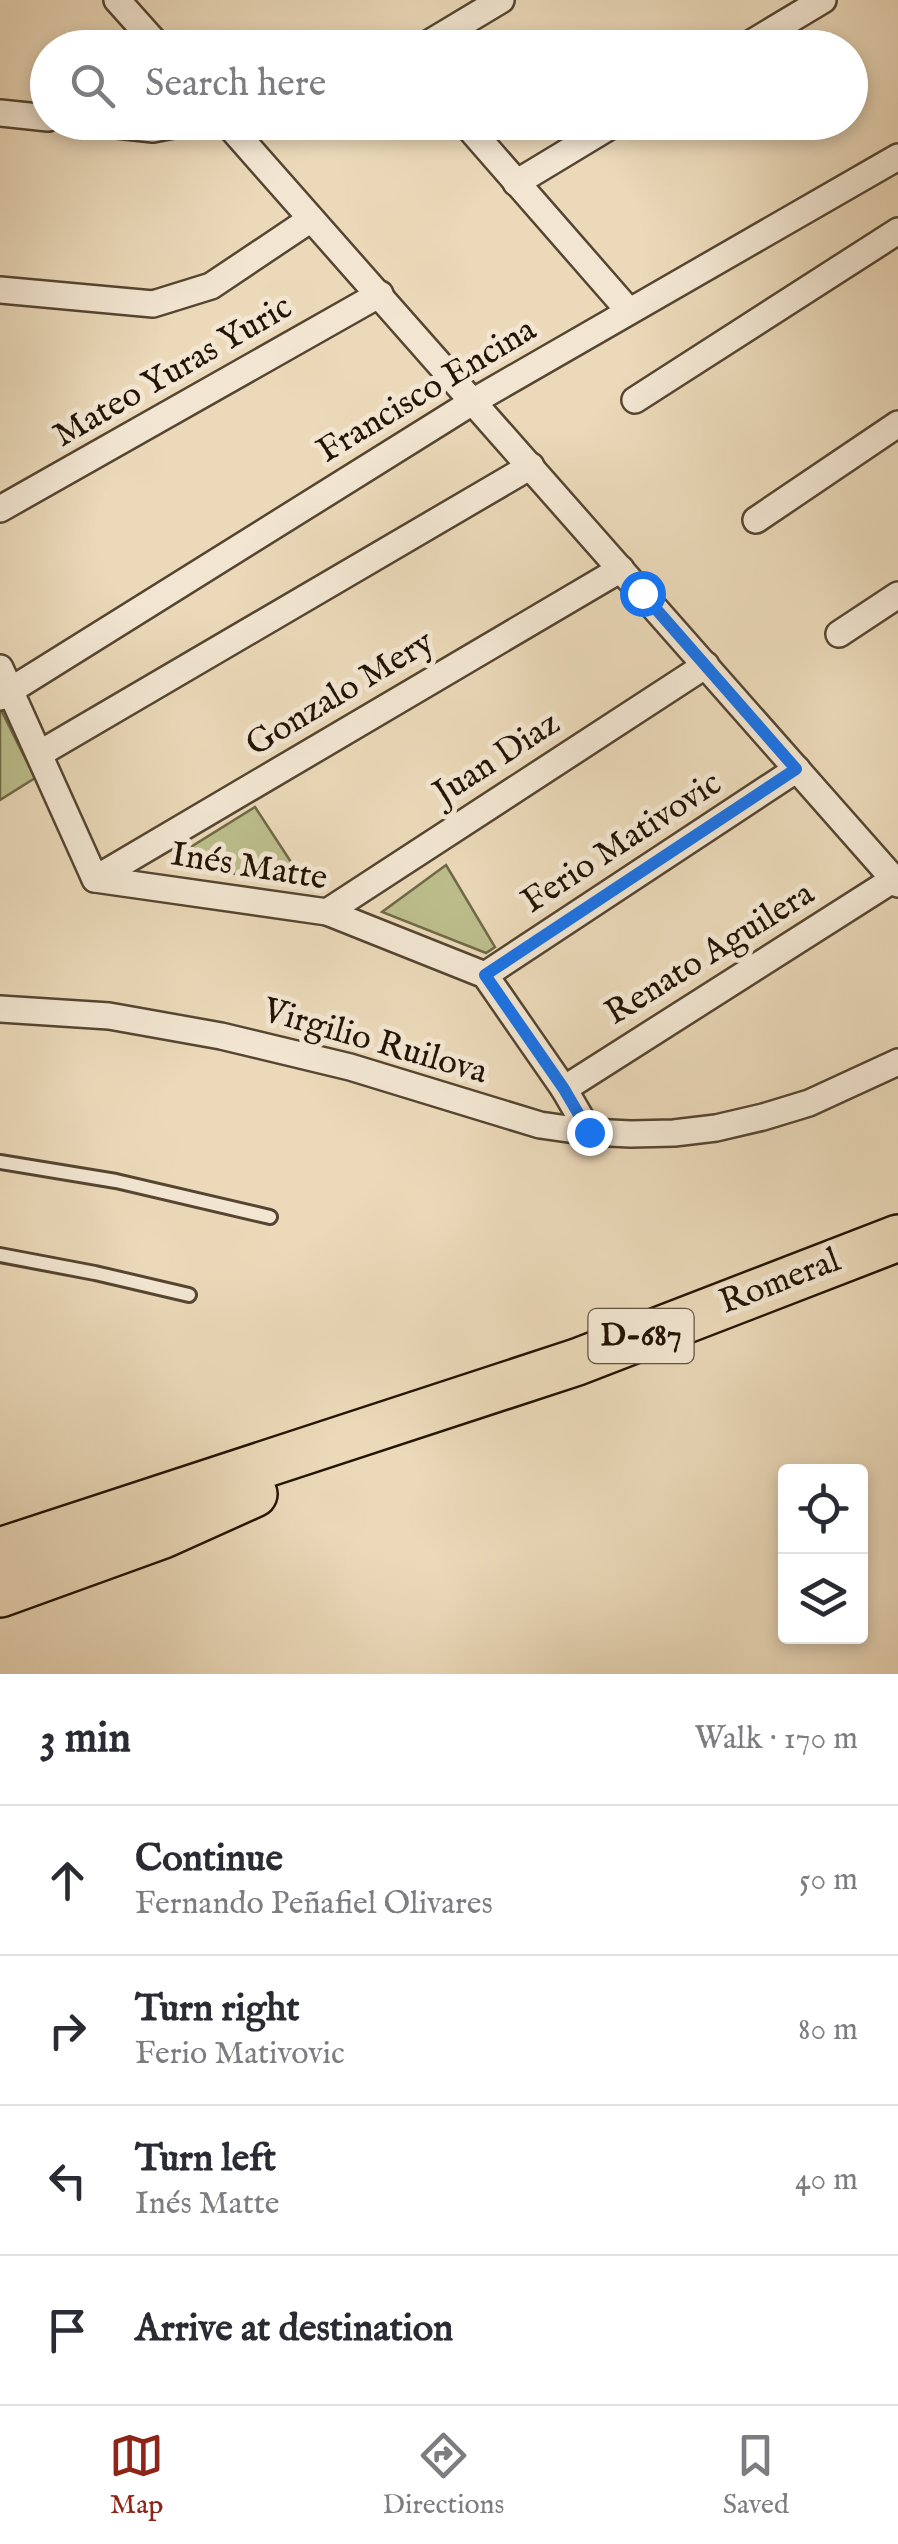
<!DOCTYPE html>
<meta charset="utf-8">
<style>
body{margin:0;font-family:"IM FELL English",serif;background:#f2f2f3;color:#2b2b33}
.controls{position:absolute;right:30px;bottom:30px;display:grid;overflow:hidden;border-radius:10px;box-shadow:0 5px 15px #0003}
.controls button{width:90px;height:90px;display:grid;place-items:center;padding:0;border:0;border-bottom:2px solid #e1e1e2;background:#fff;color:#2b2b33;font:50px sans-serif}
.stop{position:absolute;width:30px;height:30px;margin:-22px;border:8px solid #1a73e8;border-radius:50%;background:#fff}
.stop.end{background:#1a73e8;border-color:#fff;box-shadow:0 2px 10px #0008}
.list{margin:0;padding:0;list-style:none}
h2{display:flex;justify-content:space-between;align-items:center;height:130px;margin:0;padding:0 40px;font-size:42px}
h2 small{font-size:32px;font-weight:400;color:#7c7c81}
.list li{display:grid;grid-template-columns:65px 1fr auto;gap:30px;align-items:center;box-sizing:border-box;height:150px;padding:0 40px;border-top:2px solid #e1e1e2}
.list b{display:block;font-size:38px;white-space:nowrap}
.list p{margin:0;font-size:32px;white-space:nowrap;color:#7c7c81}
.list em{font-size:32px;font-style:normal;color:#7c7c81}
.icon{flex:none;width:55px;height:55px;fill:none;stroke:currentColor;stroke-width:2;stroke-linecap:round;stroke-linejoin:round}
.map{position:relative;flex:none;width:898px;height:1674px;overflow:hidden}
.search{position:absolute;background:#fff;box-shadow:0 5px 15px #0003;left:30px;right:30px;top:30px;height:110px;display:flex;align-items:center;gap:25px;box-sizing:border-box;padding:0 35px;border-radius:55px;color:#7c7c81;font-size:38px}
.sheet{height:730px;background:#fff}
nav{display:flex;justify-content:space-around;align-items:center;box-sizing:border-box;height:140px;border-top:2px solid #e1e1e2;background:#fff;font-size:28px;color:#7c7c81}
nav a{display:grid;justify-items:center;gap:5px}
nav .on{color:#8f2418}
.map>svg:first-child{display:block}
</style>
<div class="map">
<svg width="898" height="1674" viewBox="0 0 898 1674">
<rect width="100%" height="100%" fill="#ebd9b9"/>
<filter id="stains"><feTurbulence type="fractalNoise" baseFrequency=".002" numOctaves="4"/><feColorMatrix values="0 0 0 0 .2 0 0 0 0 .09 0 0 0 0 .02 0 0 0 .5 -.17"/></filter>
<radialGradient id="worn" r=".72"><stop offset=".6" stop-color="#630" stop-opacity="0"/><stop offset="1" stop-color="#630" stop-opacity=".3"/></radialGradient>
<g fill="#bcbe8c" stroke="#706948" stroke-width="2.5">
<polygon points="0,708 35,778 0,800"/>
<polygon points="255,807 308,888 184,864 178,855"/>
<polygon points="446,865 495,947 486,953 382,912"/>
</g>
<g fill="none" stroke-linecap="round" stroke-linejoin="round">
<g stroke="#554531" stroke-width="18">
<g id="lane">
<polyline points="0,1162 116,1181 270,1217"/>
<polyline points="0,1255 95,1273 189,1295"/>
</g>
</g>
<g stroke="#554531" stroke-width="30">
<g id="street">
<polyline points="117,0 160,48"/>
<polyline points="421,48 501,0"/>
<polyline points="743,48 823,0"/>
<polyline points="0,113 48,118"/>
<polyline points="89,122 153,129 189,122"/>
<polyline points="226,122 898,884"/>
<polyline points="464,122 629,311"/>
<polyline points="516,183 617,122"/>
<polyline points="0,290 153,304 211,286 311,219"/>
<polyline points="635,400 898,231"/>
<polyline points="0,509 380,294"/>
<polyline points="756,520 898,424"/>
<polyline points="839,634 898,595"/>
<polyline points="0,668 95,879 327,912 485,975 564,1089 589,1132"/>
<polyline points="0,697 474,401 898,157"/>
<polyline points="39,754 531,466"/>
<polyline points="95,879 621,569"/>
<polyline points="327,912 706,665"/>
<polyline points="485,975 797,769"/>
<polyline points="0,1009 109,1016 221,1036 350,1067 540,1125 589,1132 631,1134 674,1133 716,1128 763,1117 809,1103 898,1062"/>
<polyline points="564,1089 894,879"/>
</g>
</g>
<g stroke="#231404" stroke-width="50">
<g id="highway">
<polyline points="0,1551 577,1362 898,1238"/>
<polyline points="0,1594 163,1535 254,1494"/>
</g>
</g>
<use href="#lane" stroke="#f2e6d2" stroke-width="12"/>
<use href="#street" stroke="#f2e6d2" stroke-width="25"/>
<use href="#highway" stroke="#ebd9b9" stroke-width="45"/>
</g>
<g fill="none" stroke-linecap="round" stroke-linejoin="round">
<polyline stroke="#1a73e8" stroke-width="12" points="589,1132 564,1089 485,975 796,769 642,593"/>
</g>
<g text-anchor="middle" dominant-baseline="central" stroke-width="10" stroke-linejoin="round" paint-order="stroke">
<rect fill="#f2e6d2" stroke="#615342" stroke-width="2.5" x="588.5" y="1309" width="105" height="54" rx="8"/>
<g font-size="32" font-weight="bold" fill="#231404">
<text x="641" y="1336">D-687</text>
</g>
<g font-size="35" fill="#231404" stroke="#f2e6d2">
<text transform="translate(173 372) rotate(-30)">Mateo Yuras Yuric</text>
<text transform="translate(427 391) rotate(-31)">Francisco Encina</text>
<text transform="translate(340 694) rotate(-31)">Gonzalo Mery</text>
<text transform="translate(497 759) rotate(-33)">Juan Diaz</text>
<text transform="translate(622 843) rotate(-33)">Ferio Mativovic</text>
<text transform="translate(249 867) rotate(9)">Inés Matte</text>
<text transform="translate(710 954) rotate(-32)">Renato Aguilera</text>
<text transform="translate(375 1042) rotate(16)">Virgilio Ruilova</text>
<text transform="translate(780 1282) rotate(-21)">Romeral</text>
</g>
</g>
<rect width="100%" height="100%" filter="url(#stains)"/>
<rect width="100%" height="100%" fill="url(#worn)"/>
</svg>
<div class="controls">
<button><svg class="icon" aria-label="locate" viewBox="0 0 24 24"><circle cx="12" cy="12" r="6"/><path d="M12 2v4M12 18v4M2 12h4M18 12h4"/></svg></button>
<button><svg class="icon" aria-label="layers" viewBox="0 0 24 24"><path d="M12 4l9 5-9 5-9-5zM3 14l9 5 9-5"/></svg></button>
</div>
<div class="stop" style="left:642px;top:593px"></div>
<div class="stop end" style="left:589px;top:1132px"></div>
<div class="search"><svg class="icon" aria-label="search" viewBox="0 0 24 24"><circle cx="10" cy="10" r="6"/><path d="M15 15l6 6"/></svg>Search here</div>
</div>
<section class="sheet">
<h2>3 min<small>Walk · 170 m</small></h2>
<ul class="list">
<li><svg class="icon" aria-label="ahead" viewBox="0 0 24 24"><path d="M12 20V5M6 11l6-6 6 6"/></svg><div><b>Continue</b><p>Fernando Peñafiel Olivares</p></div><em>50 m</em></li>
<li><svg class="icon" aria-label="right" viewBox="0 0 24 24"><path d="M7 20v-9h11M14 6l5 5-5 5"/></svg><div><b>Turn right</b><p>Ferio Mativovic</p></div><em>80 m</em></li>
<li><svg class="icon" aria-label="left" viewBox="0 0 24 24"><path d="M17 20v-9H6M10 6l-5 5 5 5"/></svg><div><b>Turn left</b><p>Inés Matte</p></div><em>40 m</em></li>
<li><svg class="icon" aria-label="arrive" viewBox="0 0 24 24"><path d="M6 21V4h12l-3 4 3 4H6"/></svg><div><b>Arrive at destination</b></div></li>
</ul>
</section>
<nav>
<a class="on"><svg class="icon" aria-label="map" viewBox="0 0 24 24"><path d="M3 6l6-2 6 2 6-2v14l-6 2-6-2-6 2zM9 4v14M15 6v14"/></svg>Map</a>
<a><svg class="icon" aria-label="directions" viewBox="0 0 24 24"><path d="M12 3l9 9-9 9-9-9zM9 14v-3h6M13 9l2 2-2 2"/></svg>Directions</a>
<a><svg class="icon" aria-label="saved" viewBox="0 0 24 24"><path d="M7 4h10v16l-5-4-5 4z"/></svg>Saved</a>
</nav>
